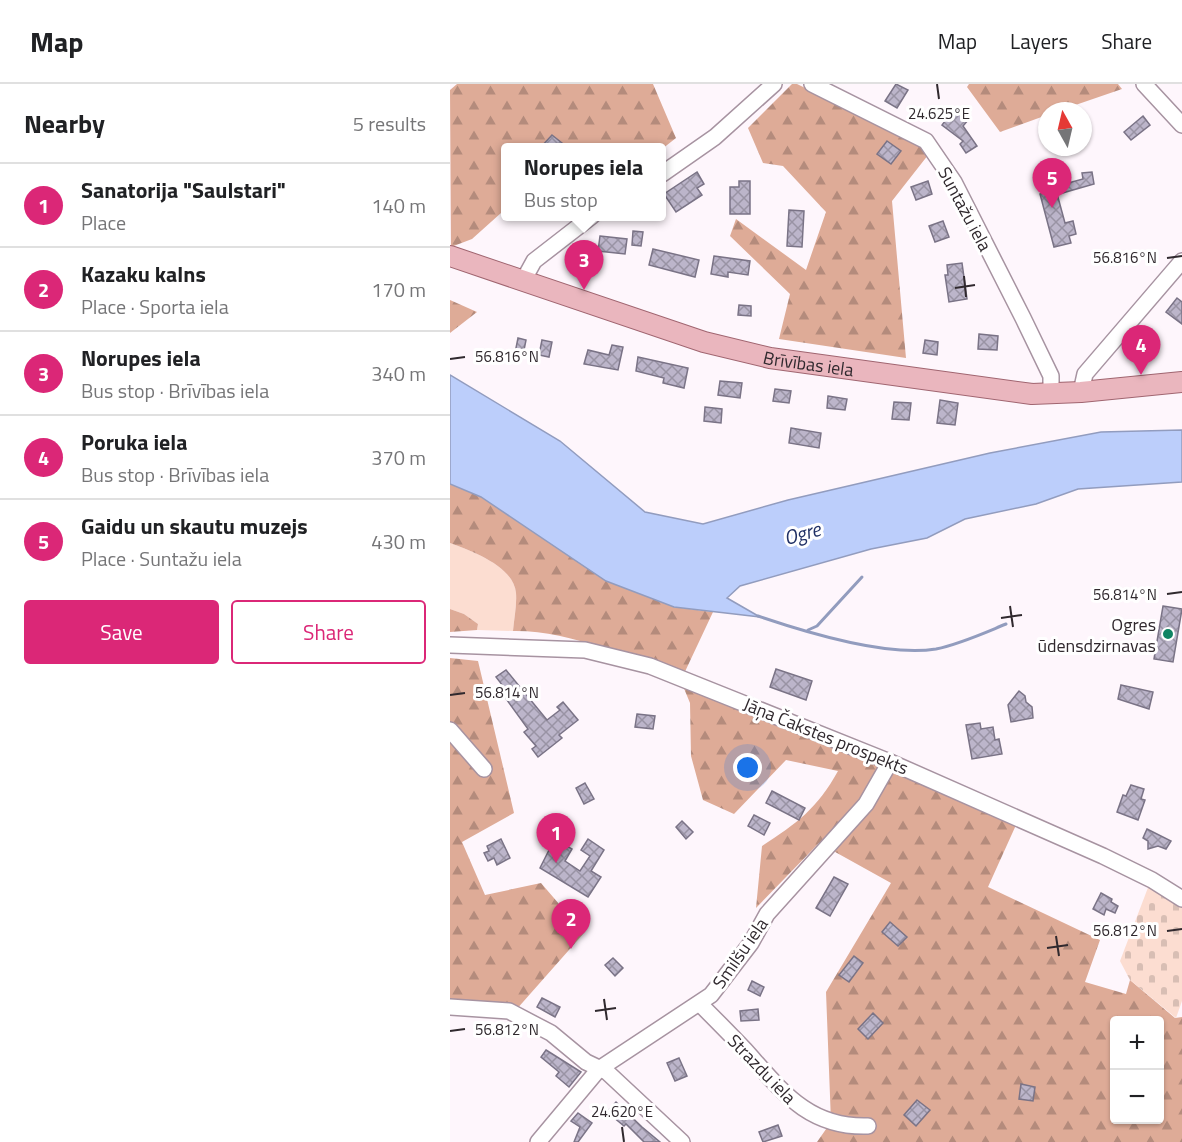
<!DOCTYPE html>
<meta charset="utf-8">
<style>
body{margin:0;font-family:"Titillium Web",sans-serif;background:#f2f2f2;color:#202124}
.controls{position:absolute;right:18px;bottom:18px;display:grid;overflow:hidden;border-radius:6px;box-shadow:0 2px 4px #0004}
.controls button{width:54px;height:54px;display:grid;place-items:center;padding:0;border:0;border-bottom:2px solid #e0e0e0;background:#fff;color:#202124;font:30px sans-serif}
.compass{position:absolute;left:588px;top:18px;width:54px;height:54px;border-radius:50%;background:#fff;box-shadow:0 2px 4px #0004;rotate:352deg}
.you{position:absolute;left:298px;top:684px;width:21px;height:21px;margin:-15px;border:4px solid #fff;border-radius:50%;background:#1a73e8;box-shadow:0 0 0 9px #1a73e833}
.badge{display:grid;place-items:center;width:39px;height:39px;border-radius:50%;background:#db2777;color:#fff;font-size:20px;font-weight:700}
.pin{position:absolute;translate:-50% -50px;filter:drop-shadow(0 2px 3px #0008)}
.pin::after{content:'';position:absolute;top:32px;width:21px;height:18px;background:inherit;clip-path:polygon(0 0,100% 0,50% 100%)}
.popup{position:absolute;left:51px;top:59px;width:165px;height:78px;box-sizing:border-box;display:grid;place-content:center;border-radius:6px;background:#fff;filter:drop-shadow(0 2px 4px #0005);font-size:20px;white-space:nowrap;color:#757577}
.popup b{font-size:22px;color:#202124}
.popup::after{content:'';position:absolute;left:50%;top:100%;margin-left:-12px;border:12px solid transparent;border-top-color:#fff}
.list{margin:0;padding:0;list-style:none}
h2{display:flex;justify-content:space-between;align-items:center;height:78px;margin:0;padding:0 24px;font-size:26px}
h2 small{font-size:20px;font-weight:400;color:#757577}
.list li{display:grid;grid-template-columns:39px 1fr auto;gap:18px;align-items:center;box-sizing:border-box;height:84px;padding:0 24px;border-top:2px solid #e0e0e0}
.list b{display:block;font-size:22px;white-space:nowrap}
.list p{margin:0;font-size:20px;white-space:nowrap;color:#757577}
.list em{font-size:20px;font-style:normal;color:#757577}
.actions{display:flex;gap:12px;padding:18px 24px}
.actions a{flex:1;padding:14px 0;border:2px solid #db2777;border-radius:6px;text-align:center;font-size:21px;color:#db2777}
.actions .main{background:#db2777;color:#fff}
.map{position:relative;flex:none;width:732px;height:1058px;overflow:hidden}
header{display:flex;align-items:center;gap:36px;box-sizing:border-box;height:84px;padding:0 30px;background:#fff;border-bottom:2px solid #e0e0e0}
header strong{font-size:28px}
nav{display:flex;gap:33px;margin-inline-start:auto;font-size:21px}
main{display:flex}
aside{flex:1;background:#fff}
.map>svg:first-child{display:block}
</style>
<header>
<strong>Map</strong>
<nav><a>Map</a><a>Layers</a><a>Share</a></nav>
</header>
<main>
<aside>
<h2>Nearby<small>5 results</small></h2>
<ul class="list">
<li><span class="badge">1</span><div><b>Sanatorija &quot;Saulstari&quot;</b><p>Place</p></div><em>140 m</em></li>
<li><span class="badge">2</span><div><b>Kazaku kalns</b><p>Place · Sporta iela</p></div><em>170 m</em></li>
<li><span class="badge">3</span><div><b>Norupes iela</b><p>Bus stop · Brīvības iela</p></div><em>340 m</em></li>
<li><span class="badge">4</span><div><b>Poruka iela</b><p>Bus stop · Brīvības iela</p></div><em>370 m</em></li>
<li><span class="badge">5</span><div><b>Gaidu un skautu muzejs</b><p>Place · Suntažu iela</p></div><em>430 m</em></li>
</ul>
<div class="actions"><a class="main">Save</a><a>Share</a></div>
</aside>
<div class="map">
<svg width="732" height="1058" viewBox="0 0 732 1058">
<defs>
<pattern id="forest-firs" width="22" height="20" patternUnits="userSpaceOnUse" patternTransform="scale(1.5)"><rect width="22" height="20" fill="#deab97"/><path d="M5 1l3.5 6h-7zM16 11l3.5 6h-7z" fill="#b48b7c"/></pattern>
<pattern id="cemetery-stones" width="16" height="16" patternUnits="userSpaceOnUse" patternTransform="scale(1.5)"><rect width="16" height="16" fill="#fcddd1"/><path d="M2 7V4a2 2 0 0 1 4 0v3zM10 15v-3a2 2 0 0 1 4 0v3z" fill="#d8beb4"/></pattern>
<pattern id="building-cross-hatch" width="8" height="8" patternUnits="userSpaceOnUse" patternTransform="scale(1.5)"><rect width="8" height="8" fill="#bcb5ca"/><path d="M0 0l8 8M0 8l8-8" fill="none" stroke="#9993a4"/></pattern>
</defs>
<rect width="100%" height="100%" fill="#fef6fc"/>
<path fill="#fcddd1" d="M0,459C21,467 64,482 66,509C67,521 64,535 63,547L27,546L28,540L14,530L0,525Z"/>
<g fill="url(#forest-firs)" fill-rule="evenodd">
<polygon points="7,0 203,0 226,54 212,65 56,64 56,129 51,129 22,155 1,163 0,6"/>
<polygon points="342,0 347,0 482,66 442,117 456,274 329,255 340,210 280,152 286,135 356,186 376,128 333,82 313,79 298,44"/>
<polygon points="519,0 668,0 672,5 608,27 597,27 597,31 550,48 517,3"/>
<polygon points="0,216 27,228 0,249"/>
<path d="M0,400L31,413L224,523L263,528L232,594C179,575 122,546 63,547C64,535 67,521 66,509C64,482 21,467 0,459Z"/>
<polygon points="0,525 14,530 28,540 27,546 0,548"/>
<polygon points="0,574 28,577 64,729 12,758 35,811 91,799 134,849 58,935 0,927"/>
<path d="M233,602L437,685L566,741L538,803L650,856L635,898L676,910L680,896L725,934L732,933V1058H367L381,1038L376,908L441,799L369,759L306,824L312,762C347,739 367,725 388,687L336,676L284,730L253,716L241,672L240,619ZM664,936H710V1036H664Z"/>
</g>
<polygon fill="url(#cemetery-stones)" points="699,801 732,823 732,917 726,934 680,896 670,877"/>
<polygon fill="#bccefb" stroke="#929cbe" stroke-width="1.5" points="0,291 110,357 195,428 253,440 338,416 540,369 651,348 732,346 732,398 628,405 586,420 515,435 477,454 421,465 290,502 277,514 310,533 224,523 156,497 31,413 0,400"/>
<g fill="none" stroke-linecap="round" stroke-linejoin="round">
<g stroke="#929cbe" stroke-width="3">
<path d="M308,532C355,548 437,573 486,565C510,560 534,549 556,540"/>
<polyline points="358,546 367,542 412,493"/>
</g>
</g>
<g fill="url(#building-cross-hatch)" stroke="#7a7386" stroke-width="1.5">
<polygon points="446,0 458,6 447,24 435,17"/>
<polygon points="504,25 518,36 513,42 527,62 516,69 510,60 513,57 492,41"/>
<polygon points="693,32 700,41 681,56 674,48"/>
<polygon points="102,51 112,59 108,63 91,63"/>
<polygon points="437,57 451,67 441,80 427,70"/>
<polygon points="247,88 254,100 247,104 252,111 226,128 214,110"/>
<polygon points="642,88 644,100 609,110 607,102 633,95 632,89"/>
<polygon points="289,97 300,97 300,130 280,130 280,103 289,103"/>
<polygon points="478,97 482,110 466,116 461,103"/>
<polygon points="606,106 615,139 623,137 626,150 619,152 621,159 604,163 590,110"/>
<polygon points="339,126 354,127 352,163 337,162"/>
<polygon points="493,137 499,153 485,158 479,142"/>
<polygon points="183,147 193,148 191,162 182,161"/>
<polygon points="150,152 177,155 175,170 148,167"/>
<polygon points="203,165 249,176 245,193 199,181"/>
<polygon points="264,172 300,177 298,191 278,188 278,193 261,190"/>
<polygon points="512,179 517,215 499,218 495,191 498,191 497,181"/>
<polygon points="727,214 732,218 732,240 716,228"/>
<polygon points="289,221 301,222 301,232 288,231"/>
<polygon points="529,250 548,252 547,266 528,265"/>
<polygon points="68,254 76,256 73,271 65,269"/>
<polygon points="92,256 102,258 99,273 89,271"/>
<polygon points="475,256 488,258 487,271 473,269"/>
<polygon points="162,261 173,263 168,286 134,280 138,266 159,271"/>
<polygon points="188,273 238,284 234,304 213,299 214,294 186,287"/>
<polygon points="270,297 292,299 290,314 268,311"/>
<polygon points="325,305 341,307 339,319 323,317"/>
<polygon points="378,312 397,315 395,326 377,324"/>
<polygon points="490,316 508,319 505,341 487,339"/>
<polygon points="444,318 461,319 459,336 442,335"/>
<polygon points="255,323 272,325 271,339 254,337"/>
<polygon points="341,344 371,349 369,364 339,359"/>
<polygon points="713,522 732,525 723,578 704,575"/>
<polygon points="326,585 362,597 356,616 320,603"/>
<polygon points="56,586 97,636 110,626 107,623 113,618 128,636 109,651 112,654 88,673 82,665 86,662 74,648 78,645 49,605 53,602 46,593"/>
<polygon points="671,601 703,608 699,625 668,615"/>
<polygon points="569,607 575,612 576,618 582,623 583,634 561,638 558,621"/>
<polygon points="187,630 205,632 203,645 185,643"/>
<polygon points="530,639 531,645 543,643 545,656 549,655 552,670 522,675 516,641"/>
<polygon points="135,699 144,715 134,720 126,704"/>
<polygon points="681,701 694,705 691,715 695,716 688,736 667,728 673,711 676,712"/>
<polygon points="322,707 355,724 349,736 316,719"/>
<polygon points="304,731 320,739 314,751 298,742"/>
<polygon points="232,737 243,748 236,755 226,743"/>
<polygon points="697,745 721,757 716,765 708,762 698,765 698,757 693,754"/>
<polygon points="101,747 111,753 108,757 122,765 115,777 130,787 140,772 131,766 138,755 154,766 141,787 151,793 138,813 90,784 100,764 93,760"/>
<polygon points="51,755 60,774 47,781 44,774 38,777 34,769 39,767 37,762"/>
<polygon points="384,793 398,800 380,832 366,824"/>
<polygon points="651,809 662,815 661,818 668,822 665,829 656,825 654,831 643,825"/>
<polygon points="440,838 457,853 448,862 432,848"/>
<polygon points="404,872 413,879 399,898 389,891"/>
<polygon points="163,874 173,884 165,892 155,881"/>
<polygon points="302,897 314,903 310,912 298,906"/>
<polygon points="92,914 110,923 105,933 87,923"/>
<polygon points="308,925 309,936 291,937 290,927"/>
<polygon points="423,929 433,939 418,955 408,945"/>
<polygon points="96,966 131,988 119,1003 106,992 109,988 91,973"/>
<polygon points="229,974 237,992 225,997 217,979"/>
<polygon points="571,1000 585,1003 583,1017 569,1015"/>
<polygon points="467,1016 480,1026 466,1042 454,1031"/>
<polygon points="166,1018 192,1043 210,1058 194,1058 176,1040 174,1042 157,1028"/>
<polygon points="128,1029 142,1039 128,1058 124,1058 130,1043 121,1037"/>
<polygon points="328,1041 332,1052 313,1058 309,1048"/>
</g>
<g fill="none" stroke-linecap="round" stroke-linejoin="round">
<g stroke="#a793a1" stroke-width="18">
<g id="minor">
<polyline points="362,0 476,57 504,98 573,234 601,292 601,310"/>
<polyline points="694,0 732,41"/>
<polyline points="212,90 265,53 324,0"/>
<polyline points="73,197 84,177 142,132"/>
<polyline points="631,308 635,290 732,177"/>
<polyline points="0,561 135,566 200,582 440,678 653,772 702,796 732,815"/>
<polyline points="0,646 34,685"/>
<path d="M250,920C265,935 280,950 295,966C331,1006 358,1044 418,1042"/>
<polyline points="0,923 59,927 101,949 136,978 157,988 232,1058"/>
<polyline points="88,1058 149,985 261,911 301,859 317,830 416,720 440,678"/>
</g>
</g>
<g stroke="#a06570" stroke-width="22">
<g id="major">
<path id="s1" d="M0,172L254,258L320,274L582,310L631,308L732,298"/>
</g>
</g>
<use href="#minor" stroke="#fff" stroke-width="15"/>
<use href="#major" stroke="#eab6be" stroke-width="20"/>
</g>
<path fill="none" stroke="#30292e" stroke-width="2" d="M487,0L489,15M717,174L732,172M514,192L516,213M505,204L525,201M0,275L15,273M717,510L732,508M560,522L563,543M551,534L572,531M0,611L15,609M717,847L732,845M606,852L609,872M597,864L618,861M154,915L157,936M145,927L166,924M0,947L15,945M172,1043L174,1058"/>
<circle fill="#0f8463" stroke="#fff" stroke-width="2" cx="718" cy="550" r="6"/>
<g text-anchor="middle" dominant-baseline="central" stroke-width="6" stroke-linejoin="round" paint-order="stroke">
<g font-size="18" fill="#30292e" stroke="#fff">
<text transform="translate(515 125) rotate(62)">Suntažu iela</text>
<text stroke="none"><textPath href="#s1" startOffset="375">Brīvības iela</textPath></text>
<text transform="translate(376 652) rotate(22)">Jāņa Čakstes prospekts</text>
<text transform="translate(290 869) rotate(-55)">Smilšu iela</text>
<text transform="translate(312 985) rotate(46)">Strazdu iela</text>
</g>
<g font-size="18" fill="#30292e" stroke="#fff" text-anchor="end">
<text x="706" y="540">Ogres<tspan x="706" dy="21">ūdensdzirnavas</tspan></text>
</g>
<g font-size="20" font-style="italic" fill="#203065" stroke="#fff">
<text transform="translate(352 449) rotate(-16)">Ogre</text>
</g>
</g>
<g font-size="15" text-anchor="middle" fill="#30292e" stroke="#fff" stroke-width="6" stroke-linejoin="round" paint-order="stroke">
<text x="489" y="35">24.625°E</text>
<text x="675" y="179">56.816°N</text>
<text x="57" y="278">56.816°N</text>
<text x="675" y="516">56.814°N</text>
<text x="57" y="614">56.814°N</text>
<text x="675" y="852">56.812°N</text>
<text x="57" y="951">56.812°N</text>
<text x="172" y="1033">24.620°E</text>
</g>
</svg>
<div class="controls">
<button>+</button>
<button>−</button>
</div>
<svg class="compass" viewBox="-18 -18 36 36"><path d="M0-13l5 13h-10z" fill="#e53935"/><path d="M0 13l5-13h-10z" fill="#757577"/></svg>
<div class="you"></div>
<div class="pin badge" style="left:106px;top:779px">1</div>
<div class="pin badge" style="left:121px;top:865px">2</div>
<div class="pin badge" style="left:134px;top:206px">3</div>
<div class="popup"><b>Norupes iela</b>Bus stop</div>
<div class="pin badge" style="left:691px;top:291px">4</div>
<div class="pin badge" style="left:602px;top:124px">5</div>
</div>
</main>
